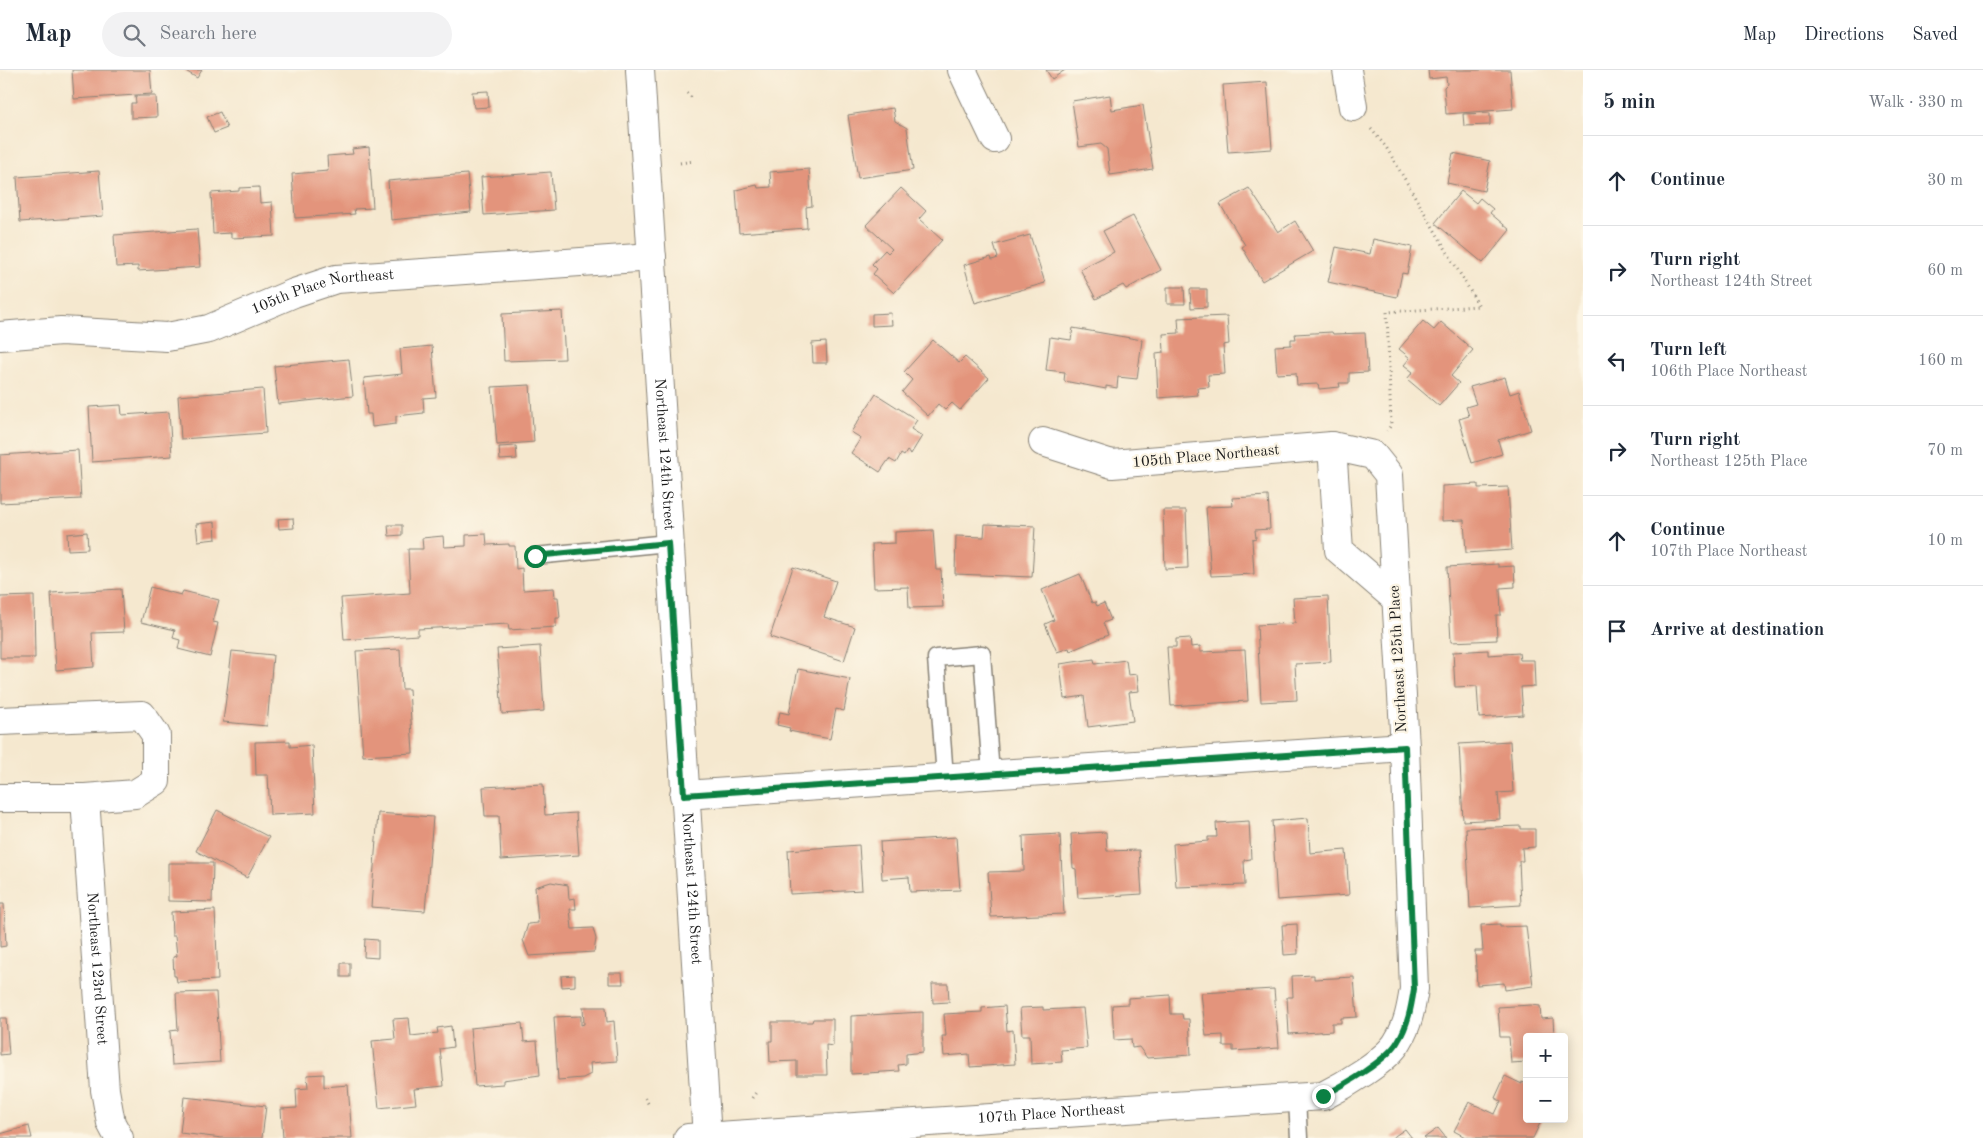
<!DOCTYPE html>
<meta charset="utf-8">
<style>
body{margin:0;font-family:"Old Standard TT",serif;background:#f2f2f3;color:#1f2937}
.controls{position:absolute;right:15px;bottom:15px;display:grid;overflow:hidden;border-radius:5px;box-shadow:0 2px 12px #0003}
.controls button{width:45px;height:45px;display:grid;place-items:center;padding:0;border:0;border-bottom:1px solid #e0e1e3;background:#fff;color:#1f2937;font:25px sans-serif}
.stop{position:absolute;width:15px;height:15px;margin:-11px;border:4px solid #0b8043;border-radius:50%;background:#fff}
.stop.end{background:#0b8043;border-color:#fff;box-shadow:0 1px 5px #0008}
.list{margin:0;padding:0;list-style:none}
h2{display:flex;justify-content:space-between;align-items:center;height:65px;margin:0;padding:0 20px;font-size:21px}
h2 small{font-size:16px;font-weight:400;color:#747a83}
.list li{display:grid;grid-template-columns:32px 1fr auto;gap:15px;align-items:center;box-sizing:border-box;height:90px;padding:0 20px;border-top:1px solid #e0e1e3}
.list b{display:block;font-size:19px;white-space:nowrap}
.list p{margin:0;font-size:16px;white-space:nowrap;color:#747a83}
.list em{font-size:16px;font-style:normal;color:#747a83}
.icon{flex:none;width:28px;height:28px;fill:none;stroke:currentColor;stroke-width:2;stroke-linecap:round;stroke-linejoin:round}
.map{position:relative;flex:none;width:1583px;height:1068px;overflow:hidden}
header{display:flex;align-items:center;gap:30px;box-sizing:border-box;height:70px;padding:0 25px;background:#fff;border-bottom:1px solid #e0e1e3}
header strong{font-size:24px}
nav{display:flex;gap:28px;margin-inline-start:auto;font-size:18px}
.search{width:350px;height:45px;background:#f2f2f3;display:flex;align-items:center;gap:12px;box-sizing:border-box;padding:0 18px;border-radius:28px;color:#747a83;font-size:19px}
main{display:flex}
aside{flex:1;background:#fff}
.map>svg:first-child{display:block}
</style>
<header>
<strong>Map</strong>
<div class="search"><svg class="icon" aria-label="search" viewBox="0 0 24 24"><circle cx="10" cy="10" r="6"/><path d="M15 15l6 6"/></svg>Search here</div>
<nav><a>Map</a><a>Directions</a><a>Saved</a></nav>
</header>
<main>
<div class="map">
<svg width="1583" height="1068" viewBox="0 0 1583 1068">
<rect width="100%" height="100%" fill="#fcf5e5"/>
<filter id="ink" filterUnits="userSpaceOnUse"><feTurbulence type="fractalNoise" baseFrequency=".02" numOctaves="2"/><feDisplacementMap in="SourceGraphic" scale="10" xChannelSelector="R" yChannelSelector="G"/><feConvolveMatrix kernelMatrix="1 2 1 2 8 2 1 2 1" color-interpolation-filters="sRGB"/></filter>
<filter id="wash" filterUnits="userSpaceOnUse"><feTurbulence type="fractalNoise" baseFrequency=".0096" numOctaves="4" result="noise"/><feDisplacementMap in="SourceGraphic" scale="20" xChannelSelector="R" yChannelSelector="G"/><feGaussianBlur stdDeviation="1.12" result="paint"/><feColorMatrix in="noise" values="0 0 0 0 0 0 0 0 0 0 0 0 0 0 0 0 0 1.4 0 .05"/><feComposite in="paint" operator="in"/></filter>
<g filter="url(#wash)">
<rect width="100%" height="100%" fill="#f5e8cf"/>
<g id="blocks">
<g fill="#e3947b">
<polygon points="72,0 150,0 152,24 74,29"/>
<polygon points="184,0 202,0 197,8"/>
<polygon points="1046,0 1065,0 1052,9"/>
<polygon points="1428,0 1510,0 1513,39 1446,44 1444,17 1447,14 1446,7 1429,9"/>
<polygon points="1267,12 1272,79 1228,82 1223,15"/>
<polygon points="488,21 489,37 474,38 472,22"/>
<polygon points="1110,25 1112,40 1143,35 1153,99 1110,105 1107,79 1101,74 1079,77 1072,31"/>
<polygon points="135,26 156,26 157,47 131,48 131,33 136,33"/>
<polygon points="893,38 895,51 907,58 913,100 858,108 848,45"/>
<polygon points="220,42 227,58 214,63 207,47"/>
<polygon points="1490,43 1490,55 1464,56 1463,44"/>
<polygon points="369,77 373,138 354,139 355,144 295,148 292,104 328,101 327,86 353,84 352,79"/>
<polygon points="1453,83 1490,91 1484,121 1447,113"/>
<polygon points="809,99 812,136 806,137 807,158 739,163 736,120 757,115 758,118 771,117 770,102"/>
<polygon points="99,101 103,146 20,152 17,107"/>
<polygon points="551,102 554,140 484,145 481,107"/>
<polygon points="467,104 471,142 391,150 388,111"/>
<polygon points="259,117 260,133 272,132 274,166 231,168 231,163 213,164 211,123 239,121 239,118"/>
<polygon points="901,118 926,141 919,149 942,170 894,223 873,204 877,199 872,194 885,180 888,183 892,179 866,155"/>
<polygon points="1249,118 1278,162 1295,151 1313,181 1262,211 1242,177 1245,175 1220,134"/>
<polygon points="1461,121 1476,133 1480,128 1493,139 1490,143 1510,160 1483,193 1435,153"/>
<polygon points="1133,146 1161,200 1126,219 1123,215 1096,229 1080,199 1114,182 1103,161"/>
<polygon points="197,159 200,197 138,201 138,196 116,197 114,165"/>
<polygon points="1030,165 1045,213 975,233 964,195 991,187 992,190 998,188 994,175"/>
<polygon points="1373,169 1412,177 1407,204 1402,203 1397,227 1328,212 1336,177 1370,184"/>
<polygon points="1167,217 1184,217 1185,234 1167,234"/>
<polygon points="1190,219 1207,219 1207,237 1191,238"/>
<polygon points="562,241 565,289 504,291 502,244"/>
<polygon points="891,243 892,255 872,256 872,244"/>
<polygon points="1227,246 1229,274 1223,275 1225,304 1208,305 1209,317 1197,318 1198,325 1158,328 1156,283 1164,282 1163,264 1179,263 1178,248"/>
<polygon points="1423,251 1434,260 1441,252 1473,280 1451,306 1459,313 1439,336 1407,309 1413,302 1404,295 1410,288 1399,279"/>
<polygon points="1073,258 1142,270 1137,309 1118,307 1117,318 1106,316 1106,319 1064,311 1065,302 1046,300 1050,267 1071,270"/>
<polygon points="1332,262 1333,264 1365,263 1368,302 1349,303 1349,313 1339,313 1340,317 1319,319 1318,314 1297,315 1296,303 1277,304 1275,276 1291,275 1291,269 1296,269 1295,264"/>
<polygon points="933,270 959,293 965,287 989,308 960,340 952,333 945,340 938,334 928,346 902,322 912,310 904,302"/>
<polygon points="826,272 827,293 813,293 812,273"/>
<polygon points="432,276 436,327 423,328 424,343 396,346 396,354 372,357 371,344 367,344 364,308 402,304 400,279"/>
<polygon points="349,289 353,326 278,334 274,296"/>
<polygon points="1505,307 1510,324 1519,321 1531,360 1498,370 1502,384 1472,393 1459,349 1469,346 1466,337 1476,334 1470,317"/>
<polygon points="530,315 534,372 497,375 492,317"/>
<polygon points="263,319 266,363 181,369 178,326"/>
<polygon points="876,324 917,350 911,359 922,366 911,384 907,381 904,386 901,384 896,393 889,389 880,402 851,383 861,368 851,362"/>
<polygon points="121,335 122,345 169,342 172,386 92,392 89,337"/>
<polygon points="516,376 517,389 500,390 499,377"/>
<polygon points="78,380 81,429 0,433 0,385"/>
<polygon points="1478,414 1478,418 1508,417 1512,480 1466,483 1464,450 1442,451 1442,416"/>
<polygon points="1268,426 1270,459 1255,460 1256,468 1252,469 1254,504 1211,506 1206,437 1233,436 1232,428"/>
<polygon points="1163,440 1186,440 1188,498 1165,499"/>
<polygon points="293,448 294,458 279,459 278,449"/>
<polygon points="215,452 216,469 198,471 196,454"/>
<polygon points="985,454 1035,456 1032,507 955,504 956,466 984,467"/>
<polygon points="388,455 402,455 402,465 389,466"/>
<polygon points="933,460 936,500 941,500 943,537 909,538 908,517 874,518 872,474 895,473 895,462"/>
<polygon points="87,462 88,479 68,480 67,464"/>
<polygon points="486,464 487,475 509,474 509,476 515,476 516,499 522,498 523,520 554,518 555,527 558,527 560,548 556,548 556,557 509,560 508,554 418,559 418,565 344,570 341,528 410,523 408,479 423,479 422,468 443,466 444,477 466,476 466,465"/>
<polygon points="1498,494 1498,497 1514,496 1515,517 1500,518 1501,545 1496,545 1497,570 1451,572 1447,497"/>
<polygon points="793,497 836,511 824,547 855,557 844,591 770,567"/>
<polygon points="1080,504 1092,533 1095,532 1097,536 1104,533 1111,550 1103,553 1108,565 1070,581 1069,578 1057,582 1045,554 1054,550 1042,520"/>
<polygon points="150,517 181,525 183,521 219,530 213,552 218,553 210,587 178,579 180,570 173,568 175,560 141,552"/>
<polygon points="121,519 124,562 92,563 94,597 56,600 51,523"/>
<polygon points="34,526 35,588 0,588 0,527"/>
<polygon points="1328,526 1331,592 1295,594 1297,630 1261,632 1257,555 1295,553 1293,528"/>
<polygon points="1190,568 1191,577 1200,576 1200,582 1245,580 1248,631 1171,636 1167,577 1176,577 1176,569"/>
<polygon points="540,576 544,641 502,644 497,579"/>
<polygon points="400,579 402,619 409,619 413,683 363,686 356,581"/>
<polygon points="1488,580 1488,585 1519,583 1520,590 1534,590 1535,616 1521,617 1523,645 1479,648 1477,616 1455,617 1453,582"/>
<polygon points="232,581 273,585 267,656 223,652"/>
<polygon points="1094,589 1095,594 1126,590 1128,605 1137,604 1139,621 1129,622 1133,651 1088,657 1084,626 1064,629 1060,594"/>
<polygon points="798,599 850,609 844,641 836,639 830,669 789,661 790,658 777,655 780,642 789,644"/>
<polygon points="290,671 290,677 312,675 315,743 270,745 268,705 256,705 255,672"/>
<polygon points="1510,671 1513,722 1498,723 1500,749 1463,751 1459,674"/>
<polygon points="543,714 545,745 576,743 579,785 501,790 499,746 485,746 483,717"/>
<polygon points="217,740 269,767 247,808 196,781"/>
<polygon points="378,743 433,747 425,841 371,837"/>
<polygon points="1308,748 1310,783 1346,780 1349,825 1277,830 1272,751"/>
<polygon points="1249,751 1251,789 1244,790 1245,815 1176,817 1173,774 1208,771 1208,767 1217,767 1216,753"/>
<polygon points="1521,756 1521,759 1535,759 1535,777 1522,778 1523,791 1519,791 1521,835 1470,838 1466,758"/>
<polygon points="1106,762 1107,781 1139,780 1142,824 1078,828 1076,799 1073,798 1071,764"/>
<polygon points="1060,764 1064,844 991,847 988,802 1024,801 1023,766"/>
<polygon points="956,767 960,820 910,822 909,807 882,809 880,772"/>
<polygon points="859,775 862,820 790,824 788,780"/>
<polygon points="168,793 213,793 212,832 168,831"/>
<polygon points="551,812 568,815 569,829 575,828 576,839 570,839 572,859 593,858 596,869 594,882 529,886 523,870 528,854 538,853 535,817"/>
<polygon points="0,834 4,834 6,876 0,877"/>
<polygon points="215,840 218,910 177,912 176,906 174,906 173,887 177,886 175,866 172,866 171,842"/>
<polygon points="1297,854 1298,884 1284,885 1282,855"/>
<polygon points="1500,854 1500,857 1526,856 1533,916 1505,920 1504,913 1477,915 1475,881 1483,881 1481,855"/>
<polygon points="365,869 378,870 378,888 364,887"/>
<rect x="341" y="893" width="9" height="14"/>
<polygon points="609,903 622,903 623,914 609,914"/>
<polygon points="575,905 575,916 562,917 561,906"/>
<polygon points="1314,905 1314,909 1354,907 1357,947 1341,948 1341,953 1332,953 1332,961 1289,964 1287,927 1293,927 1292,906"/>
<polygon points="932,914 948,914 949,932 933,933"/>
<polygon points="1274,919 1279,978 1233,981 1233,976 1223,976 1223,965 1206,966 1201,923"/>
<polygon points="216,922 220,992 172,995 170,961 178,960 176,923"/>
<polygon points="1170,925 1171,944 1182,944 1183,949 1189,949 1191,985 1147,988 1139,977 1132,978 1131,969 1114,970 1112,935 1128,934 1128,928"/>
<polygon points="1531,935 1540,936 1541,949 1553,948 1554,967 1527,967 1527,992 1511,993 1509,967 1500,967 1498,937"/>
<polygon points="1005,936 1007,961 1013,960 1015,994 970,997 969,984 944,986 942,966 946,966 944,944 982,942 982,938"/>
<polygon points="583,937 606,937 607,952 614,951 617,991 590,993 591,1004 583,1008 558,1010 554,947 581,946 581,955 584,954"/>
<polygon points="1043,937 1043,940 1083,938 1087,978 1061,980 1062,992 1031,994 1030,965 1022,965 1020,938"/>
<polygon points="923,942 923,982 906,984 906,994 898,995 899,1001 851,1004 851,946"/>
<polygon points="0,948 6,948 9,984 0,985"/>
<polygon points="409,948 411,966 438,963 437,958 451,956 453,977 440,979 444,1016 414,1019 416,1034 379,1038 372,971 395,969 393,949"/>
<polygon points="813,949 833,949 833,976 826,975 827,1005 797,1005 797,991 770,992 769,971 772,971 772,952 812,952"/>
<polygon points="522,953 524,972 537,971 540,1005 503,1010 503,1014 475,1016 470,958"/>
<polygon points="324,1004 324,1017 348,1015 352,1068 283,1068 281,1039 297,1038 296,1019 308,1018 307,1005"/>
<polygon points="1505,1006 1522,1014 1522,1012 1527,1014 1527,1049 1542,1049 1533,1068 1467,1068 1454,1061 1469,1032 1495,1044 1501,1031 1495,1028"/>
<polygon points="184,1027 266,1036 262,1068 222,1068 180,1063"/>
<polygon points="29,1056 32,1068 0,1068 0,1064"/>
<polygon points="1438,1058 1446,1068 1424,1068"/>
<polygon points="1405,1059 1412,1068 1392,1068"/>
</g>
</g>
</g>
<g filter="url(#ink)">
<use href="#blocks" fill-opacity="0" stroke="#888276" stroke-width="1"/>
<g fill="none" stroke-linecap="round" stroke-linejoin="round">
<g stroke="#888276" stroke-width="19">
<g id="lane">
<polyline points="535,486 668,473"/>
<polyline points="945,707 936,588 982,584 991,704"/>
<polyline points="1297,1029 1299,1068"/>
</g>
</g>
<g stroke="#888276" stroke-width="30">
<g id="street">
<polyline points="962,0 995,69"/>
<polyline points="1347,0 1353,37"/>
<path id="s1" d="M0,266L61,261L167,267L209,259L294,223L336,209L652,187"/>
<polyline points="1332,376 1339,480 1396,529"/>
<polyline points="0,651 142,645 156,665 156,711 135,724 85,728 0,728"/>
<polyline points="684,725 1405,677"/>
<path id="s2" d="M85,728L105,1020L111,1053L119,1068"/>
<path id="s3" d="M688,1068L1323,1026C1343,1016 1388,990 1398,971C1408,955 1411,938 1414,919L1405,677L1389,405L1373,385L1332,376L1112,394L1043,372"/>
</g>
</g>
<g stroke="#888276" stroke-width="30">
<g id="secondary">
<path id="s4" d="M640,0L707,1068"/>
</g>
</g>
<g stroke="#888276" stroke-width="3" stroke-dasharray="1 4" stroke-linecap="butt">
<polyline points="687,23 693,29"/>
<polyline points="1371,59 1386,77 1479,236 1387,242 1391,355 1387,361"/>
<polyline points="680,93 694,91"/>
<polyline points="645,1028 649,1035"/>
<polyline points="752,1028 757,1021"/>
</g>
<use href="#lane" stroke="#fff" stroke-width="16"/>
<use href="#street" stroke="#fff" stroke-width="28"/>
<use href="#secondary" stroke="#fff" stroke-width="28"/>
</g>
</g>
<g fill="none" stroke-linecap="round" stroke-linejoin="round" filter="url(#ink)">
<path stroke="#0b8043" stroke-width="6" d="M535,486L668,473L684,725L1405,677L1414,919C1411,938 1408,955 1398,971C1388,990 1342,1016 1323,1026"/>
</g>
<g text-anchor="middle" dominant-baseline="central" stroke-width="4.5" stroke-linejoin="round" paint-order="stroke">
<g font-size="15" fill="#1c1c1c" stroke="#fcf5e5">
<text stroke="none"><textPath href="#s1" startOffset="331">105th Place Northeast</textPath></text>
<text stroke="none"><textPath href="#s4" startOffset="385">Northeast 124th Street</textPath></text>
<text transform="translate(1206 387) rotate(-5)">105th Place Northeast</text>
<text transform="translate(1399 589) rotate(-93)">Northeast 125th Place</text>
<text stroke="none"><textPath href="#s4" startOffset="820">Northeast 124th Street</textPath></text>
<text stroke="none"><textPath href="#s2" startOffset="171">Northeast 123rd Street</textPath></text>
<text stroke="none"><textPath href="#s3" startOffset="364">107th Place Northeast</textPath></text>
</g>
</g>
</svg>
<div class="controls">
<button>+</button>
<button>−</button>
</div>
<div class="stop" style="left:535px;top:486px"></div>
<div class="stop end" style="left:1323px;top:1026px"></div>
</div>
<aside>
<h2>5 min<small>Walk · 330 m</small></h2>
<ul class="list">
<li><svg class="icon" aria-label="ahead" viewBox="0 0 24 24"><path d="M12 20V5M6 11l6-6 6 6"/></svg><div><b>Continue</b></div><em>30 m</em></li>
<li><svg class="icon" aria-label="right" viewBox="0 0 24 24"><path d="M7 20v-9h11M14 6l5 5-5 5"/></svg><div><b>Turn right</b><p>Northeast 124th Street</p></div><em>60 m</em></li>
<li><svg class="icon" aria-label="left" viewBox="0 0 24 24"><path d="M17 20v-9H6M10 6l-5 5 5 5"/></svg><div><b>Turn left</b><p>106th Place Northeast</p></div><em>160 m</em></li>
<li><svg class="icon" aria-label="right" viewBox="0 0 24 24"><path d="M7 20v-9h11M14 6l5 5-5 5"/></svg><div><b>Turn right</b><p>Northeast 125th Place</p></div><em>70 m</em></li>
<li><svg class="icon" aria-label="ahead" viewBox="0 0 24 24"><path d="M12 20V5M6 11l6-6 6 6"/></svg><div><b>Continue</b><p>107th Place Northeast</p></div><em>10 m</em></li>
<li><svg class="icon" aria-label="arrive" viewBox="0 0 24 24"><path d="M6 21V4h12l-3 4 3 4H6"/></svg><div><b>Arrive at destination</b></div></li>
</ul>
</aside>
</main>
